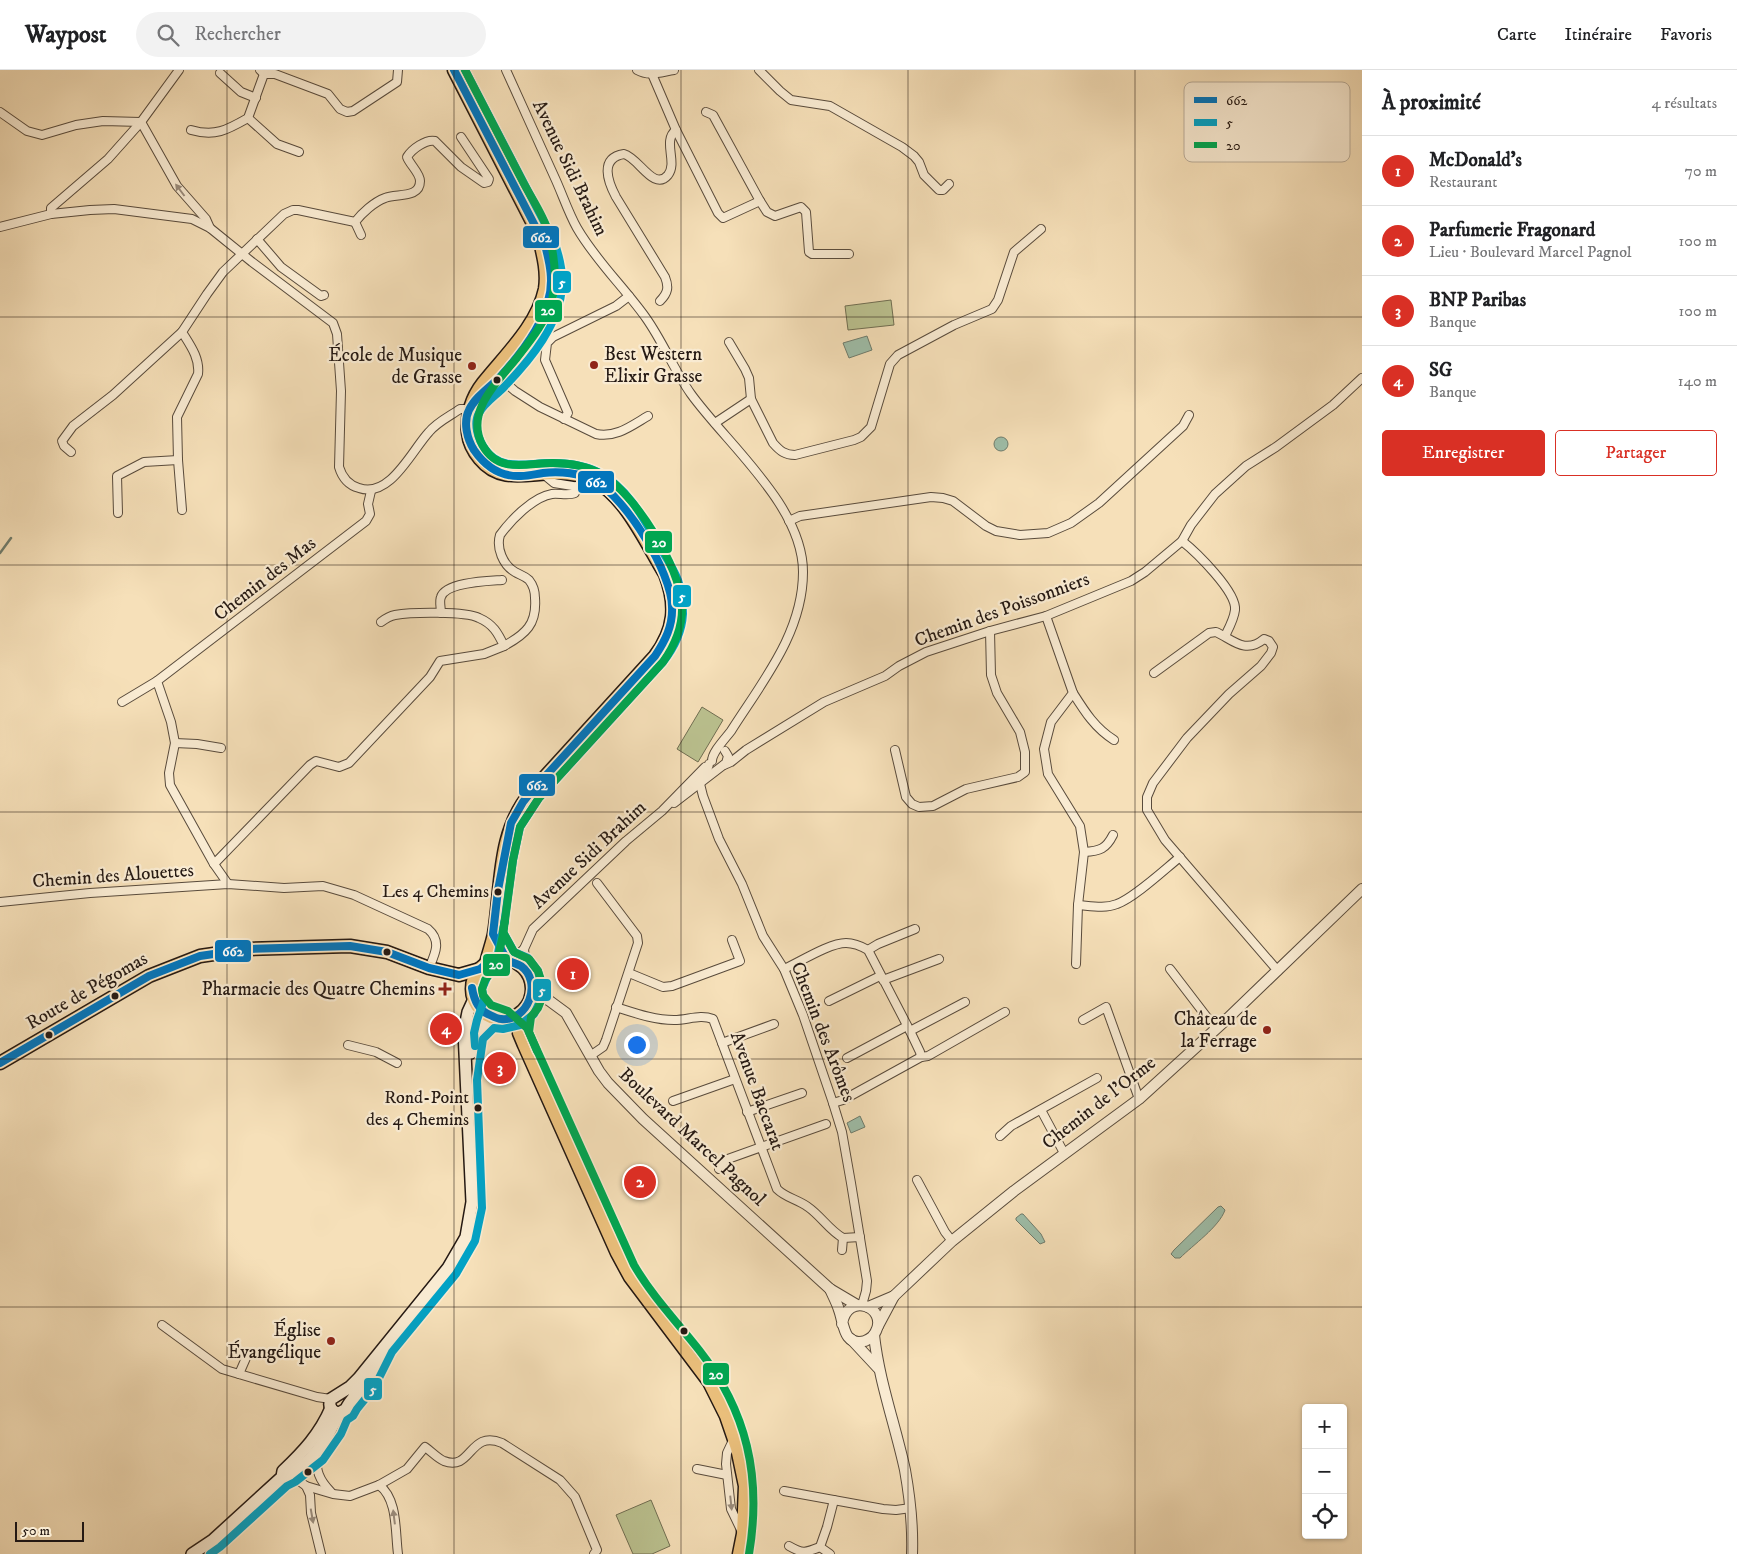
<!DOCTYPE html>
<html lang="fr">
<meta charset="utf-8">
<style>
body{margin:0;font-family:"IM FELL DW Pica",serif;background:#f2f2f2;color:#202124}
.controls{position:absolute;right:15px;bottom:15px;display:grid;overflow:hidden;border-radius:5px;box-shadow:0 1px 4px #0004}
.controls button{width:45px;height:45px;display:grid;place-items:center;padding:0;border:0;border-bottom:1px solid #e0e0e0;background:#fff;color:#202124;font:25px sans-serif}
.scale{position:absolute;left:15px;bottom:12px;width:69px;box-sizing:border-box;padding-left:5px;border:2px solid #251913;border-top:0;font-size:14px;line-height:18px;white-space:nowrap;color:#251913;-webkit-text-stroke:4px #f9ebd2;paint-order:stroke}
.you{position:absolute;left:636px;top:974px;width:18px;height:18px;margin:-12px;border:4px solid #fff;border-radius:50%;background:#1a73e8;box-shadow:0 0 0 8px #1a73e833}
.badge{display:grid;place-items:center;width:32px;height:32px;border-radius:50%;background:#d93025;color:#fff;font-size:16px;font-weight:700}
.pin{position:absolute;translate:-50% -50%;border:2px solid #fff;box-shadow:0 1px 5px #0006}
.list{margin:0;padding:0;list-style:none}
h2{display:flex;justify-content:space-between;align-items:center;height:65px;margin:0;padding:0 20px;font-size:21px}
h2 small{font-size:16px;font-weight:400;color:#757577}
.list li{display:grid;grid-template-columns:32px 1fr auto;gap:15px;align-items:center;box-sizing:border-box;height:70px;padding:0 20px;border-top:1px solid #e0e0e0}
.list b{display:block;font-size:19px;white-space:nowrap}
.list p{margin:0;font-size:16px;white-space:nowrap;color:#757577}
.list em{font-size:16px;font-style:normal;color:#757577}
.actions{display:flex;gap:10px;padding:15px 20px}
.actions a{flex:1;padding:11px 0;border:1px solid #d93025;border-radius:5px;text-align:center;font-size:18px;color:#d93025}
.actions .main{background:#d93025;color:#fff}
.icon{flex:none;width:28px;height:28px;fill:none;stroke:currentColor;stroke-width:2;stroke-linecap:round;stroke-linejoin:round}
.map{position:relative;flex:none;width:1362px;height:1484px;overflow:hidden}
header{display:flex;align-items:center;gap:30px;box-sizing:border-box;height:70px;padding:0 25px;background:#fff;border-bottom:1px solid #e0e0e0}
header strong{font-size:24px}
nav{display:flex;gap:28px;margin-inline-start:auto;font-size:18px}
.search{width:350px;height:45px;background:#f2f2f2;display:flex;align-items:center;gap:12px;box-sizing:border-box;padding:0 18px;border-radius:28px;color:#757577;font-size:19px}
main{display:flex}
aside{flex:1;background:#fff}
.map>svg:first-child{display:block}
</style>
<header>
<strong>Waypost</strong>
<div class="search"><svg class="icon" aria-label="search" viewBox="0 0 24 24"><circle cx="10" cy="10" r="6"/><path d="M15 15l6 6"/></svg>Rechercher</div>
<nav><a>Carte</a><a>Itinéraire</a><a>Favoris</a></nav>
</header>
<main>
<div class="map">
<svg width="1362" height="1484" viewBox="0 0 1362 1484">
<rect width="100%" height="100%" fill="#f6e0b9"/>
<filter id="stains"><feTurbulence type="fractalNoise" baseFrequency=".004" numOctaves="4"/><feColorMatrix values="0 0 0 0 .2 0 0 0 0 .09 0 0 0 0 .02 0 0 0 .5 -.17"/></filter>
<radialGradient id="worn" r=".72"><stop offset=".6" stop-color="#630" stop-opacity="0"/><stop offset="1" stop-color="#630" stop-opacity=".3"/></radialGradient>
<g fill="#bbc290" stroke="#706e52">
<polygon points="891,230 894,255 848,260 845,236"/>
<polygon points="702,637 723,650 698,692 677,679"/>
<polygon points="651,1430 670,1476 652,1484 633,1484 616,1445"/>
</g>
<g fill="#9ebea9" stroke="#6e7c6d">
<polygon points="867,266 872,280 849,288 843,273"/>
<circle cx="1001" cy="374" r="7"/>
<polygon points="860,1046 865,1057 851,1063 847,1053"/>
<path d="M1221,1136L1225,1140C1219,1157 1193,1175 1180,1188H1175L1171,1184L1174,1180L1218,1137Z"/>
<polygon points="1021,1144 1023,1144 1041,1164 1045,1172 1040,1174 1016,1150 1016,1148"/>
</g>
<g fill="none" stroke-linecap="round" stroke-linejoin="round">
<polyline stroke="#6e7c6d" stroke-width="2.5" points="0,483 11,468"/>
<g stroke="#594b3c" stroke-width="10">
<g id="minor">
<polyline points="260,0 264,4 275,4 328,24 340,39 347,42 353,41 397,12 398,0"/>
<path d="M506,0C522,35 538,71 554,106C562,123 568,142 577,158C596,191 624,217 646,248C663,272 674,300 691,324C727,374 803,436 803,502C803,563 762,612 731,661C725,669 712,682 712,691"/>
<path d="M637,0C649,7 661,2 674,0"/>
<polyline points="759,0 780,21 791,30 830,36 902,77 914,86 919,92 924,105 939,120 943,120 949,114"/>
<polyline points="220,3 241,22 256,28"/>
<polyline points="652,4 676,60 718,143 723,148 760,131 767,142 775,146 801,137 806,142 809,182 812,184 849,184"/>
<polyline points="0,42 27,61 42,65 76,55 103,51 141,52 177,116 206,149 210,158"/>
<polyline points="706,42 713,45 760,131"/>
<polyline points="248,48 277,74 299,82"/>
<path d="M191,60C215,67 227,60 248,48L264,4"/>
<polyline points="51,144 51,138 108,89 141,52 179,0"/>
<path d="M0,157L51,144L90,140L114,139L192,149L210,158L252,192L333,253L337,264L341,321L339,397C342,407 348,415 359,418C390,429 412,380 429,362C437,352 450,346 460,339H469"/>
<path d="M361,165L355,152C362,143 374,132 385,128C396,123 420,129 420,111C420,103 410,95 407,87C412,79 426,69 435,71L461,97L484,113L488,112L489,109L461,67"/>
<polyline points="257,169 281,197 321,226 324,225"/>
<path d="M660,231C668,223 669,217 665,207L616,127C608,112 599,88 624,84C639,88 654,122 668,105C678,92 662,71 676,60"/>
<path d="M729,272L745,299L749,308L751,329L773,373C780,381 785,385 795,385L854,370L861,367L871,357L890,294L898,285L954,255L992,239L998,230L1014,182L1041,159"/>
<path d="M499,307L515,321L540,337L596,364C616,368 631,356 648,346"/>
<polyline points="564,349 568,343 545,290 547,273 553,267 616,236 629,226"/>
<polyline points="715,353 751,329"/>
<polyline points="71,382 64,376 62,371 73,356 113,325 182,262"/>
<polyline points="542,403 554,413 585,418 589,417 595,412"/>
<path d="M182,440L178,390L177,347L198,304C200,288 190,275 182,262L207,224L223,202L284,144L293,140H298L355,152"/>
<polyline points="118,443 117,406 144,392 178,390"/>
<polyline points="789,451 800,446 931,427 943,428 953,431 986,456 996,461 1020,465 1048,463 1071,453 1099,433 1183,356 1189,345"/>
<path d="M1182,471C1196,482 1237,522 1235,540C1234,549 1229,558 1225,566"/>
<path d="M441,543C441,538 439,531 441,527C446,512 489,511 502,510"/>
<polyline points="1046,546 1073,623 1051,652 1044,679 1048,704 1080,756 1084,782 1078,835 1076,894"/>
<path d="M504,576C526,564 537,554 535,528C535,521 533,515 529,510C525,506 520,505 515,502C503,495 496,478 500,465C511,450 533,427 552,424C559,423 568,426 575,423L577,416"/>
<path d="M1154,603L1209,563L1216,562C1232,569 1245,585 1264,569L1269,571L1273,577L1271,583L1261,596L1229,624L1187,668L1153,713L1147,727V740L1165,770L1278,901"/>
<path d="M1073,623C1085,642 1095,658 1114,670"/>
<polyline points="122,632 157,611"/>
<polyline points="175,673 197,674 221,678"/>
<polyline points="895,680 906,727 912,734 919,737 933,736 966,719 1018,707 1025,702 1025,682 1020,662 997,623 991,605 990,561"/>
<path d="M709,694C708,701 702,706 700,714L703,726L719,769L742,814L763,866L784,899L803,945L833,1033L842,1062L851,1113L867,1211L866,1221L862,1235"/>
<polyline points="724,695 731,692 746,680 824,632 885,606 899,596 926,582 990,561 1046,546 1131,511 1145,502 1182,471 1191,455 1215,424 1246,396 1276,377 1333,335 1362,308"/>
<polyline points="674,733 726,693 728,686 725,681"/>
<path d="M1084,782C1100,781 1106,779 1113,765"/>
<path d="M214,794L310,695L316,691L339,697L349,693L430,607L440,591L484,584L504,576C498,563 493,554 479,548C466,541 411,542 395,545C390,546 385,549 381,552"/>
<polyline points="228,814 214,794 170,715 169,703 175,673 171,652 157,611 366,451 370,444 368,434 371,421"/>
<path d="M0,832L90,823L228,814L284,818L323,816L354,825L428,859C442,871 435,884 429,898"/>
<path d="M1078,835C1091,836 1105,839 1117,834C1134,828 1164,800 1180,787"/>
<polyline points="868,880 878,874 915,859"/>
<polyline points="511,891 524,879"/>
<path d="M784,899C800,892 829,873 846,873C854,873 861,876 868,880L910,961L920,982L921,987"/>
<polyline points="1170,899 1216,959"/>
<polyline points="526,900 524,879 533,859 626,771 662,741 705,697"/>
<polyline points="629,903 663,917 672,916 740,891 732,870"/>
<polyline points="883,910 939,889"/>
<polyline points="829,931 880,906"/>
<path d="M616,937C635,943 654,950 674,950C688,950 700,944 713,949L777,1119C786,1128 797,1129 808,1137C821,1146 829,1160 843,1168L860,1167"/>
<polyline points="1083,950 1106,937 1139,1029"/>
<polyline points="910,961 965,932"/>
<polyline points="722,973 774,954"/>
<polyline points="348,975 376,982 397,993"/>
<polyline points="590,986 603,977 606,970 638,873 637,866 597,813"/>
<polyline points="847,988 907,956"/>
<polyline points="673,1031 735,1009"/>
<polyline points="833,1033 843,1030 921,987 928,986 1005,942"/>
<polyline points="1041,1040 1064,1083"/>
<polyline points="747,1042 802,1023"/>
<polyline points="1000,1066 1011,1056 1097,1008"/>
<polyline points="719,1099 725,1090 826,1054"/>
<polyline points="917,1110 945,1162 952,1171"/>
<polyline points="842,1180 843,1168"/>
<polyline points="162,1255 222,1299 317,1327 331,1329"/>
<polyline points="239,1304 246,1288"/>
<polyline points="734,1368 727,1383 726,1394 731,1439 742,1462"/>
<path d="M315,1384C317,1401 318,1409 331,1422"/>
<polyline points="293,1398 299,1411 306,1416 310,1425 311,1443 321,1484"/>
<polyline points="697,1399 727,1405"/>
<path d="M379,1415C398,1429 395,1462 398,1484"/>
<path d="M306,1416L333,1424L350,1426L379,1415L407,1399L425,1377C431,1381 437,1388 444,1391C472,1402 469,1359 502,1373L560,1410L575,1427L597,1480L594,1484"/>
<polyline points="784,1421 883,1439 896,1440 911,1438"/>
<path d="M789,1476C803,1484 805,1483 820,1477"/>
<polyline points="830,1484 820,1477 827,1457 834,1430"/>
</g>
</g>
<g stroke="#594b3c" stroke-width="12">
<g id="tertiary">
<polyline points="532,918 566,943 599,1001 608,1013 643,1049 830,1219 857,1235"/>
<polyline points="529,933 546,929"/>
<path d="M830,1219C833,1226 837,1233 839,1240C844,1253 843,1277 865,1271C870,1269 874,1266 876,1261C888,1237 847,1221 842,1254"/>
<polyline points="868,1237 894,1226"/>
<polyline points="878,1256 894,1226 952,1171 1014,1121 1139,1029 1228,948 1362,819"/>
<path d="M874,1265C879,1311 895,1354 905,1400C910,1428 913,1456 912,1484"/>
<polyline points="851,1269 878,1298"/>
</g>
</g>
<g stroke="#251913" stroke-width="14">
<g id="secondary">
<path d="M471,983C474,962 476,961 491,947"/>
<path d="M384,1277C378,1289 372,1302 365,1313C360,1322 350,1329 346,1339L339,1343C331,1342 328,1336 331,1329L350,1317L359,1308L448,1198L466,1167L472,1132L464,962L468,942L474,929"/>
<path d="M283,1406C309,1399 329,1366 339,1343"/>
<path d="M192,1484L213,1470L282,1407L283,1401C303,1382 320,1364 331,1338"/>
</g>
</g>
<g stroke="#251913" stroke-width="15">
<g id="primary">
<polyline points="454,0 541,169"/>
<polyline points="486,321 499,307 535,261"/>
<circle cx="502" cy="919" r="30"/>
<path d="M486,894C488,884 492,874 494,864C502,815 497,762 531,722L655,586C675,559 677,535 665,504C647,475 626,427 595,411C584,406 571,403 558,403C531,402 501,415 480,389C474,382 469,373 468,363C466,345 472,327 483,313C505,285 537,256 545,219C548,200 542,181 538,163"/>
<polyline points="521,943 519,963 524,975 617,1183 630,1207 709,1312 726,1346 737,1378 745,1416 743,1464 739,1484"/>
<polyline points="0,993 149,906 200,886 248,879 350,876 387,882 429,898 459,905 480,899"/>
</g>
</g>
<use href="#minor" stroke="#f9ebd2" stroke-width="8"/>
<use href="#tertiary" stroke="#f9ebd2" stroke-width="10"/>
<use href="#secondary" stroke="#f9ebd2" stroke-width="11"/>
<use href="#primary" stroke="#ebc07c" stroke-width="12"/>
<g stroke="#f9ebd2" stroke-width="11">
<g id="bus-1">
<path d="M454,0L545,175C550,194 554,212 548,231C541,259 519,286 500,307C490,317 475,327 469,340C463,352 467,369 474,380C485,396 501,407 521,406C529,406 536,404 543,403C560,401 581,403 595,411C626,428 672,503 672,537C673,556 665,571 655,586L531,722L523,732L511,753L498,820L493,864L507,890"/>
<path d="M472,918C474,930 479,941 490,945C494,947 498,949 501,949C528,952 543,912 521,896C517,894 511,892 507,890"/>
<polyline points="0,993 149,906 200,886 248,879 350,876 387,882 429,898 459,905 480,899 486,894"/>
</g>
</g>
<g stroke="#f9ebd2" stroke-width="11">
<g id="bus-2">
<polyline points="475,976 474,963 477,950 484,930 482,919 488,905 495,897 505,850"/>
<path d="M210,1484L220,1477L287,1416L295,1412L323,1390L341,1364L347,1350L353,1346L357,1339L374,1318L392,1282L456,1204L475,1171L482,1138L477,1010L483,969L494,958L503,959L520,955L534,944L542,927V917L538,901L528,888L514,882L503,862L513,790L520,757L539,728L663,592C674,578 682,562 683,544C683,532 682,521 678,510C673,497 665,486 658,474C643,447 627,417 598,402C584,395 567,393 550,393C526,393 501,402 485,379C478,369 473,354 479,343C485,332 497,325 505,316C530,290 561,253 562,215C563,200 559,185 554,171L465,0"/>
</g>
</g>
<g stroke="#f9ebd2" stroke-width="11">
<g id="bus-3">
<path d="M465,0C484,37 503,73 522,110C530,126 543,144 548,161C554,183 558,207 552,230C546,252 530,271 516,289C497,312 464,343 483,376C499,404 527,393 553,393C569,393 587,396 601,404C635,423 680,497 682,535C683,556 675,575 663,592L539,728L520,757L513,790L503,865L496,896L485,910L482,919L483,925L491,935L508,941L527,958L634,1195C652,1226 677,1252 699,1280C747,1341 762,1407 749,1484"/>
<polyline points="505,849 503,862 514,882 529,889 538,901 541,910 542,928 538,938 531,947 529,962 537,981"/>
</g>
</g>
<use href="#bus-1" stroke="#0275bc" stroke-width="8"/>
<use href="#bus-2" stroke="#02a2c5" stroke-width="8"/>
<use href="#bus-3" stroke="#00a651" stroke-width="8"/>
</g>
<defs><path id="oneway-solid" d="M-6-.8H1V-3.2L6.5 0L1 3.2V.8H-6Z" transform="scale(1.25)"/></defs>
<g fill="#9a8c7c">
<use href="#oneway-solid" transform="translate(180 120) rotate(-127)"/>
<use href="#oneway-solid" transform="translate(731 1433) rotate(84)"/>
<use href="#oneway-solid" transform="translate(312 1446) rotate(80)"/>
<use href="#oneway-solid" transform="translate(394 1447) rotate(-97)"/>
</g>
<path fill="none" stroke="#251913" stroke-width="1" stroke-opacity="0.55" d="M227,0V1484M454,0V1484M681,0V1484M908,0V1484M1135,0V1484M0,247H1362M0,495H1362M0,742H1362M0,989H1362M0,1237H1362"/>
<g fill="#8f2418" stroke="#f9ebd2" stroke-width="2">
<circle cx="594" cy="295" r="5"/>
<circle cx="472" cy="296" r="5"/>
<path d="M442.5 911.5h5v5h5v5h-5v5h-5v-5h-5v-5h5z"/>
<circle cx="1267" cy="960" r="5"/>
<circle cx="331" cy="1271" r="5"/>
</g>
<g fill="#251913" stroke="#f9ebd2" stroke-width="2">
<circle cx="497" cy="310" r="4.5"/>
<circle cx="498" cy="822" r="4.5"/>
<circle cx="387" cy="882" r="4.5"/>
<circle cx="115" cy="926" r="4.5"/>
<circle cx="49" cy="965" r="4.5"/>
<circle cx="478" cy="1038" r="4.5"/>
<circle cx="684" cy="1261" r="4.5"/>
<circle cx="308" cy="1402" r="4.5"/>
</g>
<g text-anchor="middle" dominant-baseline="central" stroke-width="4.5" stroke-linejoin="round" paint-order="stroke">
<g font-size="18" fill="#251913" stroke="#f9ebd2" text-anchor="end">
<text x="489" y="822">Les 4 Chemins</text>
<text x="469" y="1028">Rond-Point<tspan x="469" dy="22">des 4 Chemins</tspan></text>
</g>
<g font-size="19" fill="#251913" stroke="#f9ebd2">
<text transform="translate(570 98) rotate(64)">Avenue Sidi Brahim</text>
<text transform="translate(265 509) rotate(-38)">Chemin des Mas</text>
<text transform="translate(1002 540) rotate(-20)">Chemin des Poissonniers</text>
<text transform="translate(589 785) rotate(-43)">Avenue Sidi Brahim</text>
<text transform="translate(113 806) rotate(-4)">Chemin des Alouettes</text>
<text transform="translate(87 921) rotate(-30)">Route de Pégomas</text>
<text transform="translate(823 962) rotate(69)">Chemin des Arômes</text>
<text transform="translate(757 1021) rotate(70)">Avenue Baccarat</text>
<text transform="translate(1099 1033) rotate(-38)">Chemin de l'Orme</text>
<text transform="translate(692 1067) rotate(43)">Boulevard Marcel Pagnol</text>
</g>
<g font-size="19" fill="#251913" stroke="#f9ebd2" text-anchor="end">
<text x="604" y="284" text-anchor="start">Best Western<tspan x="604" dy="22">Elixir Grasse</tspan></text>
<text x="462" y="285">École de Musique<tspan x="462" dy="22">de Grasse</tspan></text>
<text x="435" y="919">Pharmacie des Quatre Chemins</text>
<text x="1257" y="949">Château de<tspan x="1257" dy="22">la Ferrage</tspan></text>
<text x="321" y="1260">Église<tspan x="321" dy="22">Évangélique</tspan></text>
</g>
</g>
<rect x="1184" y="12" width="166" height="80" rx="8" fill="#f9ebd2" stroke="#b9ac99" stroke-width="1"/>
<rect x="1194" y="27" width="23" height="6" fill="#0275bc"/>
<rect x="1194" y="49" width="23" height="7" fill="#02a2c5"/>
<rect x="1194" y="72" width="23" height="6" fill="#00a651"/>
<g font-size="14" fill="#251913">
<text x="1226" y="35">662</text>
<text x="1226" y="57">5</text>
<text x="1226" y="80">20</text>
</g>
<g stroke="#f9ebd2" stroke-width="2">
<rect x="522" y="155" width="38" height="24" rx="5" fill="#0275bc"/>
<rect x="552" y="200" width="20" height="24" rx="5" fill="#02a2c5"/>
<rect x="534" y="229" width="29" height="24" rx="5" fill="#00a651"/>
<rect x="577" y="400" width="38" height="24" rx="5" fill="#0275bc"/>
<rect x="644" y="460" width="29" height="24" rx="5" fill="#00a651"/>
<rect x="672" y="514" width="20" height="24" rx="5" fill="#02a2c5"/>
<rect x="518" y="703" width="38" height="24" rx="5" fill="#0275bc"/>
<rect x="214" y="869" width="38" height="24" rx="5" fill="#0275bc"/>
<rect x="482" y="883" width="29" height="24" rx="5" fill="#00a651"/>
<rect x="532" y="908" width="20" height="24" rx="5" fill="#02a2c5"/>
<rect x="702" y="1292" width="28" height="24" rx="5" fill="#00a651"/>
<rect x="363" y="1307" width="20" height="24" rx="5" fill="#02a2c5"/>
</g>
<g font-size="14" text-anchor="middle" font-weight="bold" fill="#fff">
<text x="541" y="172">662</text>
<text x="562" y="217">5</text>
<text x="548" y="245">20</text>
<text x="596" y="417">662</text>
<text x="659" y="477">20</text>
<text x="682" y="531">5</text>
<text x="537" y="720">662</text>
<text x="233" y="886">662</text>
<text x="496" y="899">20</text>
<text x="542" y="925">5</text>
<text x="716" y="1309">20</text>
<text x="373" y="1324">5</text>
</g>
<rect width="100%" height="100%" filter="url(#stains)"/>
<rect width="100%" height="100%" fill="url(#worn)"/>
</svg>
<div class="controls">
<button>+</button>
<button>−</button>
<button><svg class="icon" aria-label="locate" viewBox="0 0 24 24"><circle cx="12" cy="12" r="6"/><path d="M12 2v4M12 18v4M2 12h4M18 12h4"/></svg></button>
</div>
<div class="scale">50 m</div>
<div class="you"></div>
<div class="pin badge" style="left:573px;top:904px">1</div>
<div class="pin badge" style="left:640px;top:1112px">2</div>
<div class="pin badge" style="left:500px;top:998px">3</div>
<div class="pin badge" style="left:446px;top:959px">4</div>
</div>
<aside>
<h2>À proximité<small>4 résultats</small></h2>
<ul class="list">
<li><span class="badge">1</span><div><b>McDonald's</b><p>Restaurant</p></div><em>70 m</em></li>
<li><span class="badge">2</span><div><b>Parfumerie Fragonard</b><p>Lieu · Boulevard Marcel Pagnol</p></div><em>100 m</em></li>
<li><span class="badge">3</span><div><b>BNP Paribas</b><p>Banque</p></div><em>100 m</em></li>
<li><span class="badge">4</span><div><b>SG</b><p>Banque</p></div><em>140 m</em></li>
</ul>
<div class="actions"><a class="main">Enregistrer</a><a>Partager</a></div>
</aside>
</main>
